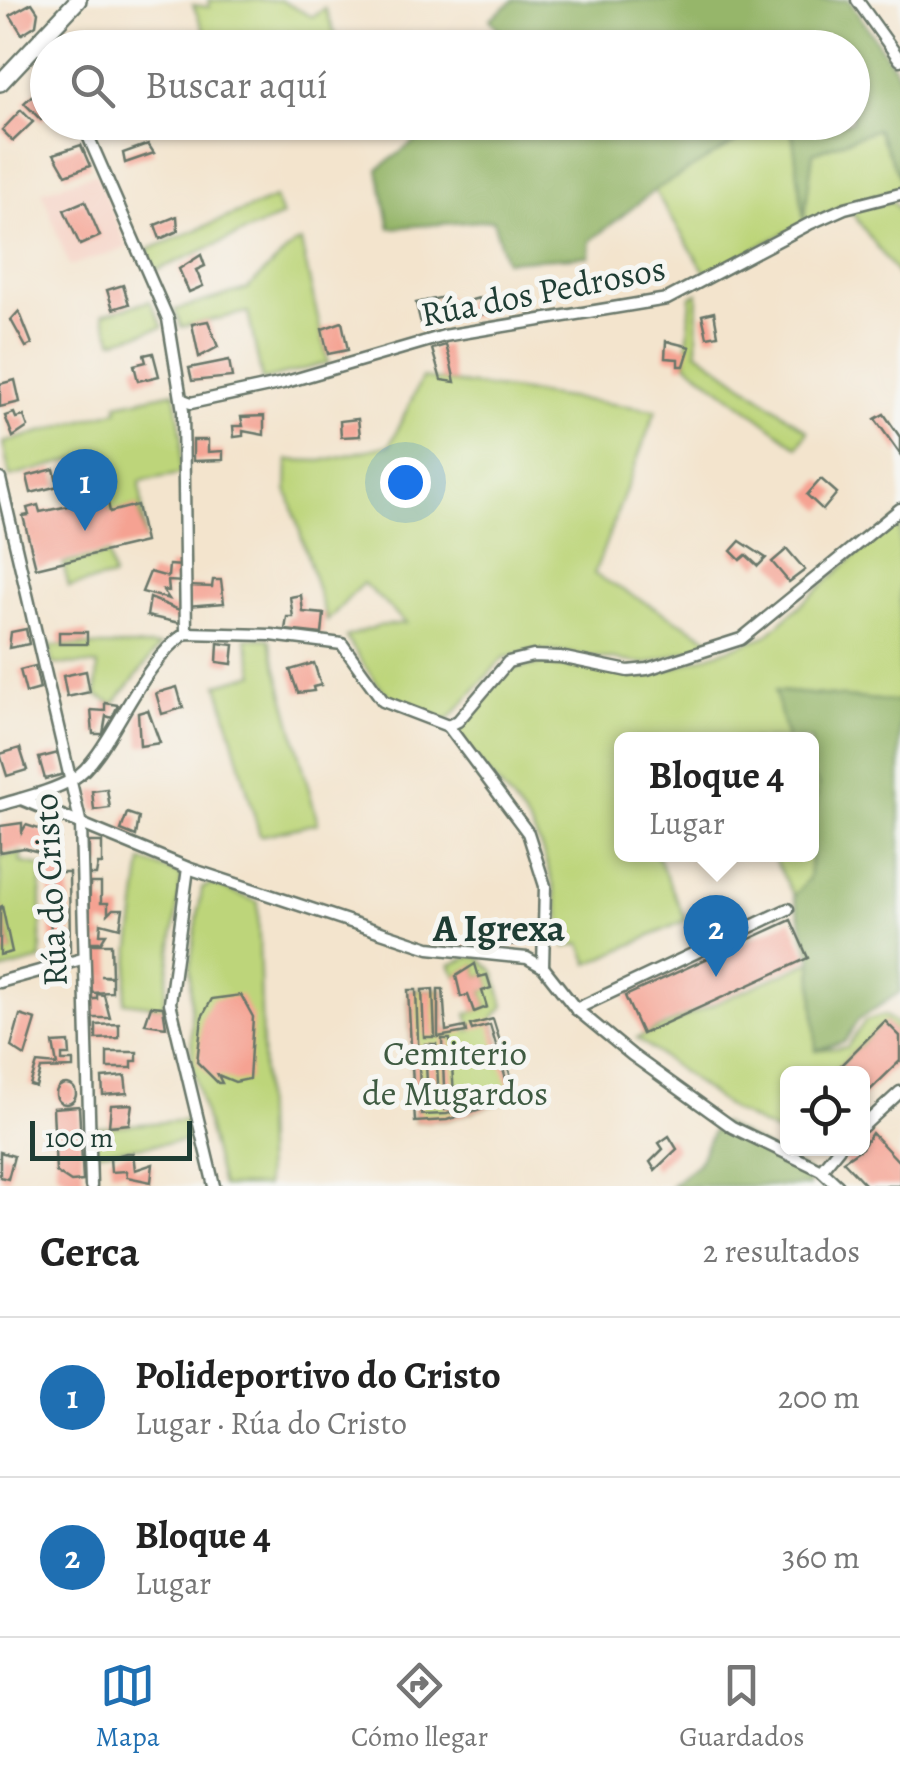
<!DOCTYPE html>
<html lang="es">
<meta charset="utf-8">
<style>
body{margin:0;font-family:Alegreya,serif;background:#f2f2f2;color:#222}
.controls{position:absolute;right:30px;bottom:30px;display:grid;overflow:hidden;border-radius:15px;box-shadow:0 2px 8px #0004}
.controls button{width:90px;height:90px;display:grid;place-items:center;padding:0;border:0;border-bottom:2px solid #e0e0e0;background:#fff;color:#222;font:50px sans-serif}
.scale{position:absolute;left:30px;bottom:25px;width:162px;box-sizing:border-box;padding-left:10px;border:5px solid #1f3d34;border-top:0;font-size:28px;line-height:35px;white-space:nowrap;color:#1f3d34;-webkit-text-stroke:8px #f6f6f2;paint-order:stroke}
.you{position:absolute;left:405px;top:482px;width:35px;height:35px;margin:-25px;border:8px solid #fff;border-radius:50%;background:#1a73e8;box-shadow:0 0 0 15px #1a73e833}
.badge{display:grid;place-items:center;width:65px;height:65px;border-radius:50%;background:#1f6fb2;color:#fff;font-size:32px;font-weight:700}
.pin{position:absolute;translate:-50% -82px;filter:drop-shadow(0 2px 5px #0008)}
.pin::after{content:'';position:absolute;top:52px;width:35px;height:30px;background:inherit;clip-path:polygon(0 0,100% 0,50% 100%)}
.popup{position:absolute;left:614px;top:732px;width:205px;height:130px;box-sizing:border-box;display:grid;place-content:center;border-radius:15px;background:#fff;filter:drop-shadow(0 2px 8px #0005);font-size:32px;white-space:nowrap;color:#767676}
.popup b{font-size:38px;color:#222}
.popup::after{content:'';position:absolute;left:50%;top:100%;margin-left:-20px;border:20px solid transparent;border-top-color:#fff}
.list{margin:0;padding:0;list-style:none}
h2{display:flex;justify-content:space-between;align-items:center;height:130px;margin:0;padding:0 40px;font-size:42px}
h2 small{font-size:32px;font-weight:400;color:#767676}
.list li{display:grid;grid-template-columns:65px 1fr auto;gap:30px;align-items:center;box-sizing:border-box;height:160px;padding:0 40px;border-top:2px solid #e0e0e0}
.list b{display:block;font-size:38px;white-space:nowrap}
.list p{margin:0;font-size:32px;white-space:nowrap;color:#767676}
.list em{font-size:32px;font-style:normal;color:#767676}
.icon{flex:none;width:55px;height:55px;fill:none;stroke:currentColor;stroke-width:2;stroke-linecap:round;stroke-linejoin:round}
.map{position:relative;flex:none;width:900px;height:1186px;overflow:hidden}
.search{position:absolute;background:#fff;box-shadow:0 2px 8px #0004;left:30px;right:30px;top:30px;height:110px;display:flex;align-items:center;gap:25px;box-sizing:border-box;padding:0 35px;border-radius:55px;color:#767676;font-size:38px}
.sheet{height:450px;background:#fff}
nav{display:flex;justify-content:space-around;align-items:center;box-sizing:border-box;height:140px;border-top:2px solid #e0e0e0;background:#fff;font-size:28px;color:#767676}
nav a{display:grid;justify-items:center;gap:5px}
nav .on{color:#1f6fb2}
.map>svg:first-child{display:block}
</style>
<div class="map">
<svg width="900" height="1186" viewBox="0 0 900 1186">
<rect width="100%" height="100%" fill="#f6f6f2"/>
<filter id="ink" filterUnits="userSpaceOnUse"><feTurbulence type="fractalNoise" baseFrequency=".01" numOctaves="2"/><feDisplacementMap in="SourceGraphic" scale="20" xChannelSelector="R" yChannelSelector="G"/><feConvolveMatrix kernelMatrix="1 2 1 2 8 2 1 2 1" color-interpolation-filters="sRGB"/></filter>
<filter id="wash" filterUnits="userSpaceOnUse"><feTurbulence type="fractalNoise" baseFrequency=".0048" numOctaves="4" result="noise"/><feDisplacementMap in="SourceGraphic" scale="40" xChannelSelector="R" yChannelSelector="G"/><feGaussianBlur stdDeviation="2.25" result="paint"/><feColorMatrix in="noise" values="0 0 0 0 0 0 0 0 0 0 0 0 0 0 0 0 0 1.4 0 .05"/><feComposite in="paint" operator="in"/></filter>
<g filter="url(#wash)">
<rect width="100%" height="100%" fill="#f3e4cd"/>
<polygon fill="#f6d2c4" points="96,173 127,248 69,266 42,191"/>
<g fill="#bdd57a" stroke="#6e8957" stroke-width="2.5">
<polygon points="208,0 280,0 313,17 325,8 340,47 211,47 193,5 210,7"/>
<path d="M768,122L791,123L804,215L813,153L877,129L900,178V190C829,207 771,239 707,275L654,190Z"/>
<polygon points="275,198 282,216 155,271 147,250"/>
<polygon points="892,201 900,211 900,278 850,210"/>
<polygon points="301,242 328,363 262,380 248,312 181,327 175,310 247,289 294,244"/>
<polygon points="698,293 697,351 808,431 798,447 686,363 691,296"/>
<polygon points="150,301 163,327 113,341 103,314"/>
<path d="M422,378L656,410L594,574L716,642L646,664L560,652L531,651L503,658L448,720C390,715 374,680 346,637L378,626L406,623L363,583L327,621L287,489L288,460L321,461L390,445Z"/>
<polygon points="175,392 182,438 180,474 140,481 145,542 137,506 110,512 107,498 99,499 87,456 10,477 3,443 118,410 117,404"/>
<path d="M900,516V702L776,691L787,739L621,740V854L657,855L686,920L589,964L581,944L566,947C557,903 552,861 528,822C506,789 475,764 456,730L506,670L546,663L647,677L766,636Z"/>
<polygon points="108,554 113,577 69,587 63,564"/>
<polygon points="246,638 269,639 318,823 260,836 218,684 255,674"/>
<polygon points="50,646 160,646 114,704 96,695 98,665 52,664"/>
<polygon points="811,774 818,783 809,878 794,896 772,855 811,854"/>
<polygon points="22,853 20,862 50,868 41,874 41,960 0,971 0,955 12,951 0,900 0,856"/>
<polygon points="142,861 182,875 163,1007 124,1002"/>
<polygon points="212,884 258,902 266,1186 222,1186 192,1064 190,966 202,888"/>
<polygon points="470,957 478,957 494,971 504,1006 493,1019 517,1097 447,1120 415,1122 408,990 443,989 446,1031 472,1030 467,1014 487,1007 482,991 491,988 487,975 479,977 475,965 456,976 450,965"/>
<polygon points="812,961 816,1050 847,1047 865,1021 884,1015 900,1026 900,1036 885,1022 832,1073 788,1074 787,1138 732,1110 637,1038"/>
<polygon points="188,1120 193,1140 96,1152 94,1128"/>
</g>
<g fill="#96b66a" stroke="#5a7a4f" stroke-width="2.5">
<polygon points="514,0 849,0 900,76 900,178 877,129 813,153 804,220 791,123 852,122 852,48 513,47 490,19"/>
<polygon points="441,122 768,122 768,123 655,190 590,241 589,256 505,261 493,220 390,228 378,169"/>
<polygon points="775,691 900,702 900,992 858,1020 845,1041 816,1050 812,961 794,896 809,878 818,784 811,774 811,740 787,739"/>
<polygon points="721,1123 810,1172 809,1186 670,1186 698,1164 715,1126"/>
</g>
<g id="blocks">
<g fill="#f5a292">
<polygon points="32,3 38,12 36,25 22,34 10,15"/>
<polygon points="81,34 85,48 60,48 58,41"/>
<polygon points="41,87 48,94 48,114 41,120 24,103"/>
<polygon points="21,110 33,122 13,141 2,130"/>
<polygon points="148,144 154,153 125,163 123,153"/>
<polygon points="81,145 90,166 66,175 54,154"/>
<polygon points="85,201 100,236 80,245 64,210"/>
<polygon points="177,216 178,231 160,239 155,225"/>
<polygon points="201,255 205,266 196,270 203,286 189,292 179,269"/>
<polygon points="123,285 129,304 113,309 107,290"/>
<polygon points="449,296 449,318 421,324 416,303"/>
<polygon points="479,298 483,314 468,318 464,302"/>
<polygon points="19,311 32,344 26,347 11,320"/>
<polygon points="714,312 718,335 707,337 702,315"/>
<polygon points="208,321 218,347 199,357 192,324"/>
<polygon points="342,322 348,350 328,354 322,329"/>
<polygon points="666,341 690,347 684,366 678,366 678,359 665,358"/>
<polygon points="446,345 450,360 455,382 441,380 432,349"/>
<polygon points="153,353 159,376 138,381 134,365 146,362 144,355"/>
<polygon points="229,360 232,377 192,381 189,368"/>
<polygon points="15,380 20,402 0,407 0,384"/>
<polygon points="14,413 16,418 24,416 28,427 13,437 5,416"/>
<polygon points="884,414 900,437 900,454 875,419"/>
<polygon points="264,416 264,435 243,431 243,436 234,437 233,426 243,426 241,417"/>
<polygon points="358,419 360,436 341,437 340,421"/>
<polygon points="193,440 208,440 208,452 223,451 223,460 193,461"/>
<polygon points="54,469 58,486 31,493 27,476"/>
<polygon points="821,479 837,493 823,510 807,495"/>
<polygon points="107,498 110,512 137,505 145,542 36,568 23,516 29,515 27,508 38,505 40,512"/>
<polygon points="740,541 766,558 758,566 746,555 740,560 731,551"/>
<polygon points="787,549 805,570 789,582 772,562"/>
<polygon points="169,565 183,566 184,582 168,581 169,591 163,590 169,599 142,592 150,572 168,577"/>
<polygon points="213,580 221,580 224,603 187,606 188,586 212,587"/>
<polygon points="301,595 303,612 324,614 322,634 285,630 287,617 293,617 290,597"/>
<polygon points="150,598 182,611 180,623 147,616"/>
<polygon points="26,629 29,644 9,648 11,632"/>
<rect x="59" y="632" width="28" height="12"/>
<polygon points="218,643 234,645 232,664 217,662"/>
<polygon points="314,663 321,685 313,687 314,691 298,693 290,670"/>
<polygon points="35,666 40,689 26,693 20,670"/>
<polygon points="86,671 90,692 67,697 63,676"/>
<polygon points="177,687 183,708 162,714 156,693"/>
<polygon points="105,703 118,705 112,718 106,716 103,734 93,734 91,710 105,711"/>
<polygon points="148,710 160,743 140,746 138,713"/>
<polygon points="20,748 27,770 7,776 0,754"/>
<polygon points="58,753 64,774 45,779 39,758"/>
<polygon points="107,789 110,808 94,810 92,791"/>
<polygon points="127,813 139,817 136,836 121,830"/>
<polygon points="22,823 22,832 26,825 61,836 54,856 24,848 0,852 0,826"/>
<polygon points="89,842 102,842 102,864 98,864 96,875 89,875"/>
<polygon points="50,872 69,872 70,952 51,952"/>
<polygon points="90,883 101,883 101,903 108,903 108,914 113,909 123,909 120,928 101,923 100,934 106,934 101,942 89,942"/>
<polygon points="2,906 12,952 0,955 0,907"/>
<polygon points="791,920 808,958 642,1034 625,996"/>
<polygon points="527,938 528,944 458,947 455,941"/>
<polygon points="90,944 111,944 112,976 101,976 112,977 112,992 90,993"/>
<polygon points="475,964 479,977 487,975 491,988 482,991 487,1007 474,1012 468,995 461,997 456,976"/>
<polygon points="433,989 435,1037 424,1037 422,990"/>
<polygon points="438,989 443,989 446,1031 465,1027 466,1032 438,1037"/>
<polygon points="408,990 416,990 421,1115 447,1114 510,1093 490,1025 472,1030 470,1025 493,1019 517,1097 447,1120 415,1122"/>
<polygon points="97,994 104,995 110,1018 91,1018 90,999 97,999"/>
<polygon points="241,995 253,1017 249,1079 235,1082 218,1075 222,1083 218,1083 197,1062 202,1017 212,999"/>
<polygon points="151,1006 163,1007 166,1027 145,1024"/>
<polygon points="20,1015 36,1020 25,1056 11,1047"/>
<polygon points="885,1021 900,1036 900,1061 862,1098 862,1074 832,1074"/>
<polygon points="119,1024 119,1038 96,1039 96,1025"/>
<polygon points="442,1039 450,1039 455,1108 445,1110"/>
<polygon points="69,1042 70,1055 62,1055 62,1061 73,1061 73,1068 41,1069 36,1087 30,1085 37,1063 57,1065 53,1043"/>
<polygon points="425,1044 436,1044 439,1103 428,1103"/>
<polygon points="107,1052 137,1052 137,1061 132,1061 132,1068 107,1068"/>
<polygon points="125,1076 127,1093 103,1095 102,1078"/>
<circle cx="66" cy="1094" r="10"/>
<polygon points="132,1104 129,1124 109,1126 111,1105"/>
<polygon points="79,1106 83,1181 71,1182 56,1172 53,1108"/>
<polygon points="872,1133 900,1163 900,1186 867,1186 843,1161 862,1148"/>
<polygon points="669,1136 677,1149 655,1170 650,1162 663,1149 659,1143"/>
<polygon points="0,1152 14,1156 8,1179 0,1177"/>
<polygon points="126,1153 133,1153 135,1170 153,1164 151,1182 127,1177 126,1171 111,1172 110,1158"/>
</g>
</g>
</g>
<g filter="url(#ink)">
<use href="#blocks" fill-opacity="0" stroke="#69776a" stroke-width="2.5"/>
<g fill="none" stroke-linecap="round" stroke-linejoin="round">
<g stroke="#69776a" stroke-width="15">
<g id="street">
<polyline points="857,0 900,60"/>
<polyline points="37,43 48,59"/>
<polyline points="82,122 168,319 183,411 186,633"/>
<polyline points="183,400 191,403 283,383 444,336 667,299 809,224 845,208 900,194"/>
<polyline points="0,479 81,825 91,1186"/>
<polyline points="448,726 458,721 508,662 533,656 560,657 628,671 647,669 741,639 900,509"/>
<polyline points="448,726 528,833 545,886 543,967"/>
<polyline points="21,799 188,868 429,948 527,958 543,967 576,1009 632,1055 732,1127 821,1170 838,1186"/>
<path d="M0,805C23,798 53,791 73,779C110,757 136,667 186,633L271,635L342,644L383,701L448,726"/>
<polyline points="188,868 170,1003 214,1186"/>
<polyline points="0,982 82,959"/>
<polyline points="576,1009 788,909"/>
<polyline points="862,1127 900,1092"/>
<polyline points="821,1170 839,1148"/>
</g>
</g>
<g stroke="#69776a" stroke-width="20">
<polyline id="secondary" points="0,83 78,0"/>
</g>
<use href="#street" stroke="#fff" stroke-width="10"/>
<use href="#secondary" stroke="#fff" stroke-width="15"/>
</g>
</g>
<g text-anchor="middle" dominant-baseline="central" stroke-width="10" stroke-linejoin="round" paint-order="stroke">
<g font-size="35" fill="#1f3d34" stroke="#f6f6f2">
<text transform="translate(543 291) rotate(-11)">Rúa dos Pedrosos</text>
<text transform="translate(50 890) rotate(-93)">Rúa do Cristo</text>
</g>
<g font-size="35" fill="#3f5b42" stroke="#f6f6f2">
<text x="455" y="1053">Cemiterio<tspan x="455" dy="40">de Mugardos</tspan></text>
</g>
<g font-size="38" font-weight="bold" fill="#1f3d34" stroke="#f6f6f2">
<text x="499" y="928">A Igrexa</text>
</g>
</g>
</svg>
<div class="controls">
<button><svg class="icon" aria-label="locate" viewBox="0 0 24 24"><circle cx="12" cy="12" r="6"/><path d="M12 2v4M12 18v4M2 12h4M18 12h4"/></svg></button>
</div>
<div class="scale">100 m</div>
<div class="you"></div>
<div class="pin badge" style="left:85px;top:531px">1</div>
<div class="pin badge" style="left:716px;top:977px">2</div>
<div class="popup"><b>Bloque 4</b>Lugar</div>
<div class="search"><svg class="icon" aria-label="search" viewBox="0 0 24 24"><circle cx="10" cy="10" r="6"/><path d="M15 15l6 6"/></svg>Buscar aquí</div>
</div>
<section class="sheet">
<h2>Cerca<small>2 resultados</small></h2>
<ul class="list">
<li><span class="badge">1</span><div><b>Polideportivo do Cristo</b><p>Lugar · Rúa do Cristo</p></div><em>200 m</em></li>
<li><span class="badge">2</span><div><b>Bloque 4</b><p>Lugar</p></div><em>360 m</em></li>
</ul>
</section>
<nav>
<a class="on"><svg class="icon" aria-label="map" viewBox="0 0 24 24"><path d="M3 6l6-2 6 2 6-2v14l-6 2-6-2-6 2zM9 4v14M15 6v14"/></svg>Mapa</a>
<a><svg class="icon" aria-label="directions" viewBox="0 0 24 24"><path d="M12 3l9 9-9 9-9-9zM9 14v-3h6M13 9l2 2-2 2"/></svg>Cómo llegar</a>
<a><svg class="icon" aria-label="saved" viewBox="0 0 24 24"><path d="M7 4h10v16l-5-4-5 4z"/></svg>Guardados</a>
</nav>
